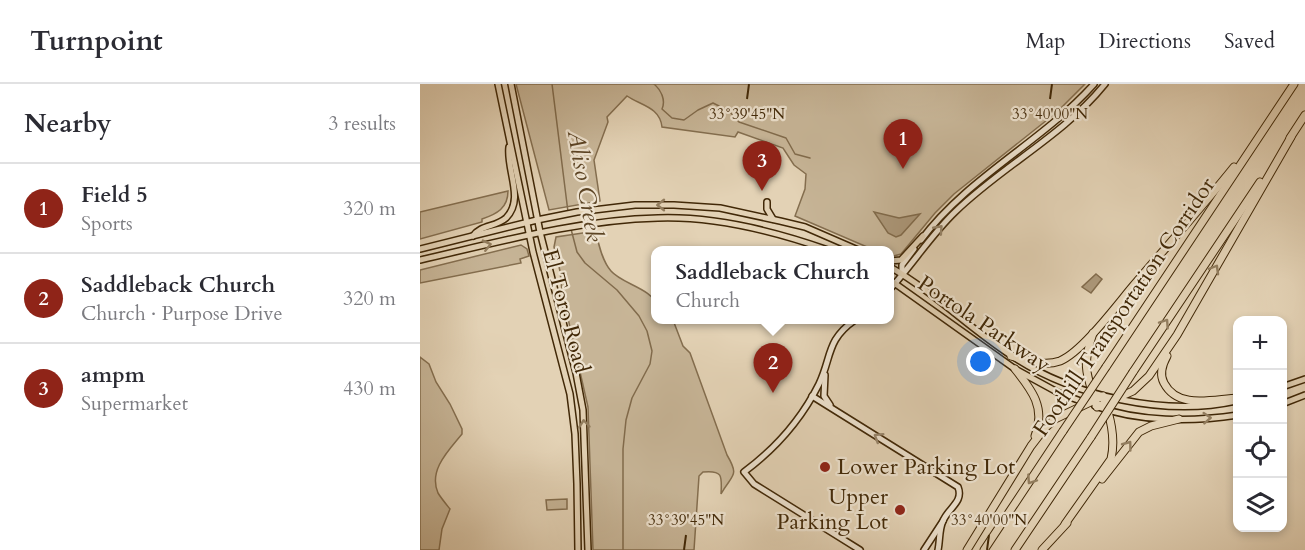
<!DOCTYPE html>
<meta charset="utf-8">
<style>
body{margin:0;font-family:Cardo,serif;background:#f7f7f7;color:#2b2b33}
.controls{position:absolute;right:18px;bottom:18px;display:grid;overflow:hidden;border-radius:12px;box-shadow:0 3px 9px #0003}
.controls button{width:54px;height:54px;display:grid;place-items:center;padding:0;border:0;border-bottom:2px solid #e1e1e2;background:#fff;color:#2b2b33;font:30px sans-serif}
.you{position:absolute;left:561px;top:278px;width:21px;height:21px;margin:-15px;border:4px solid #fff;border-radius:50%;background:#1a73e8;box-shadow:0 0 0 9px #1a73e833}
.badge{display:grid;place-items:center;width:39px;height:39px;border-radius:50%;background:#8f2418;color:#fff;font-size:20px;font-weight:700}
.pin{position:absolute;translate:-50% -50px;filter:drop-shadow(0 2px 3px #0008)}
.pin::after{content:'';position:absolute;top:32px;width:21px;height:18px;background:inherit;clip-path:polygon(0 0,100% 0,50% 100%)}
.popup{position:absolute;left:231px;top:162px;width:243px;height:78px;box-sizing:border-box;display:grid;place-content:center;border-radius:12px;background:#fff;filter:drop-shadow(0 2px 4px #0005);font-size:20px;white-space:nowrap;color:#7c7c81}
.popup b{font-size:22px;color:#2b2b33}
.popup::after{content:'';position:absolute;left:50%;top:100%;margin-left:-12px;border:12px solid transparent;border-top-color:#fff}
.list{margin:0;padding:0;list-style:none}
h2{display:flex;justify-content:space-between;align-items:center;height:78px;margin:0;padding:0 24px;font-size:26px}
h2 small{font-size:20px;font-weight:400;color:#7c7c81}
.list li{display:grid;grid-template-columns:39px 1fr auto;gap:18px;align-items:center;box-sizing:border-box;height:90px;padding:0 24px;border-top:2px solid #e1e1e2}
.list b{display:block;font-size:22px;white-space:nowrap}
.list p{margin:0;font-size:20px;white-space:nowrap;color:#7c7c81}
.list em{font-size:20px;font-style:normal;color:#7c7c81}
.icon{flex:none;width:33px;height:33px;fill:none;stroke:currentColor;stroke-width:2;stroke-linecap:round;stroke-linejoin:round}
.map{position:relative;flex:none;width:885px;height:466px;overflow:hidden}
header{display:flex;align-items:center;gap:36px;box-sizing:border-box;height:84px;padding:0 30px;background:#fff;border-bottom:2px solid #e1e1e2}
header strong{font-size:28px}
nav{display:flex;gap:33px;margin-inline-start:auto;font-size:21px}
main{display:flex}
aside{flex:1;background:#fff}
.map>svg:first-child{display:block}
</style>
<header>
<strong>Turnpoint</strong>
<nav><a>Map</a><a>Directions</a><a>Saved</a></nav>
</header>
<main>
<aside>
<h2>Nearby<small>3 results</small></h2>
<ul class="list">
<li><span class="badge">1</span><div><b>Field 5</b><p>Sports</p></div><em>320 m</em></li>
<li><span class="badge">2</span><div><b>Saddleback Church</b><p>Church · Purpose Drive</p></div><em>320 m</em></li>
<li><span class="badge">3</span><div><b>ampm</b><p>Supermarket</p></div><em>430 m</em></li>
</ul>
</aside>
<div class="map">
<svg width="885" height="466" viewBox="0 0 885 466">
<rect width="100%" height="100%" fill="#e3d2b5"/>
<filter id="stains"><feTurbulence type="fractalNoise" baseFrequency=".00333" numOctaves="4"/><feColorMatrix values="0 0 0 0 .2 0 0 0 0 .09 0 0 0 0 .02 0 0 0 .5 -.17"/></filter>
<radialGradient id="worn" r=".72"><stop offset=".6" stop-color="#630" stop-opacity="0"/><stop offset="1" stop-color="#630" stop-opacity=".3"/></radialGradient>
<g fill="#c7b597" stroke="#846e4f" stroke-width="1.5">
<path d="M96,0H665L637,28L534,110L515,129L481,170L470,173V166H454L375,132L385,105L386,90L374,81L363,64L318,48L315,53L242,43C240,23 220,21 207,12L187,33L188,38L174,76L180,117L129,126Z"/>
<path d="M88,107C88,124 77,130 62,135V138L0,155V128Z"/>
<path d="M176,147C178,159 183,178 191,187C202,200 233,205 236,221C237,225 236,231 236,236H253L263,262L270,269L307,371C320,393 312,390 301,410C302,392 303,386 283,388L279,392L274,466H173L168,323L142,208L140,187L134,163L136,153Z"/>
<polygon points="101,161 107,165 109,172 100,175 101,179 0,199 0,186"/>
<path d="M0,273L9,280L16,298L30,320L42,345V350C29,366 8,386 18,409C21,414 26,420 30,425L22,445L19,466H0Z"/>
<polygon points="147,415 147,425 127,426 126,416"/>
</g>
<g fill="#ac987a" stroke="#816b4c" stroke-width="1.5">
<polygon points="454,128 479,134 500,130 481,151 476,153 468,149"/>
<polygon points="676,190 682,195 671,209 662,203"/>
</g>
<g fill="none" stroke-linecap="round" stroke-linejoin="round">
<g stroke="#816b4c" stroke-width="1.5">
<polyline points="132,0 148,128"/>
<path d="M234,0C241,6 246,16 242,25L252,34L264,36L278,26L293,19L309,27L319,38L366,54L375,70L390,74"/>
<polyline points="151,145 157,168 165,179 197,206 219,232 227,247 232,267 230,280 212,314 206,336 203,365 203,466"/>
</g>
<g stroke="#412807" stroke-width="8">
<g id="secondary">
<path d="M501,156C548,93 622,58 674,0"/>
<polyline points="482,190 482,181 494,165"/>
<path d="M470,205C493,180 511,151 535,128C582,82 643,52 685,0"/>
<path d="M435,236C406,256 412,273 399,300C382,334 355,365 324,388L334,400L440,466"/>
<polyline points="405,291 404,312 410,321"/>
<path d="M392,312L538,403C544,418 528,424 523,437C519,445 520,457 518,466"/>
<polyline points="504,466 523,437"/>
</g>
</g>
<g stroke="#412807" stroke-width="8">
<g id="primary">
<polyline points="78,0 113,168 150,310 155,350 157,400 158,466"/>
<polyline points="91,0 120,148 156,289 163,326 168,466"/>
<polyline points="347,118 347,125 353,135"/>
<path d="M53,152C60,141 76,143 86,134C105,115 86,86 89,63"/>
<polyline points="0,165 117,136 157,128 215,121 254,121 300,124 360,137 385,143 438,166"/>
<path d="M0,176C79,158 157,136 238,134C295,132 354,147 408,166"/>
<polyline points="470,177 481,176 503,152"/>
<path d="M470,183C514,208 550,245 592,272C652,312 745,333 816,317"/>
<polyline points="470,196 595,285 639,309 666,319"/>
<polyline points="862,303 885,295"/>
<polyline points="862,320 885,311"/>
<path d="M675,322C718,338 772,338 818,331"/>
</g>
</g>
<g stroke="#412807" stroke-width="9">
<g id="motorway">
<polyline points="870,54 885,31"/>
<path d="M673,249C661,284 667,290 677,323L713,307L729,292L757,251L871,53"/>
<path d="M591,272C607,276 623,283 640,277C662,268 697,221 713,202C747,162 782,123 814,83"/>
<path d="M747,272C742,281 739,290 744,299C758,326 793,315 818,314"/>
<polyline points="686,283 874,0"/>
<path d="M595,285C612,306 626,324 615,352"/>
<polyline points="713,288 840,98"/>
<polyline points="682,395 719,348 731,342 759,335"/>
<path d="M547,466L611,362L624,345L635,335L683,312C690,332 696,354 691,375L645,440"/>
<polyline points="564,466 643,347"/>
<polyline points="595,466 671,353"/>
<polyline points="622,466 647,439"/>
</g>
</g>
<use href="#secondary" stroke="#ede2cf" stroke-width="5"/>
<use href="#primary" stroke="#e3d2b5" stroke-width="5"/>
<use href="#motorway" stroke="#e3d2b5" stroke-width="7"/>
<g stroke="#412807" stroke-width="9" stroke-linecap="butt">
<g id="motorway-bridge">
<polyline points="643,347 686,283"/>
<polyline points="671,353 713,288"/>
</g>
</g>
<use href="#motorway-bridge" stroke="#e3d2b5" stroke-width="7"/>
</g>
<defs><path id="oneway-chevron" d="M-2-3.5L2.5 0L-2 3.5" fill="none" stroke-width="1.6" stroke-linecap="round" stroke-linejoin="round" transform="scale(1.5)"/></defs>
<g stroke="#927d5e">
<use href="#oneway-chevron" transform="translate(241 121) rotate(-180)"/>
<use href="#oneway-chevron" transform="translate(67 161) rotate(-13)"/>
<use href="#oneway-chevron" transform="translate(795 185) rotate(-60)"/>
<use href="#oneway-chevron" transform="translate(745 239) rotate(-56)"/>
<use href="#oneway-chevron" transform="translate(787 334) rotate(-4)"/>
<use href="#oneway-chevron" transform="translate(164 340) rotate(-95)"/>
<use href="#oneway-chevron" transform="translate(708 361) rotate(-53)"/>
<use href="#oneway-chevron" transform="translate(611 396) rotate(124)"/>
</g>
<g stroke="#97856b">
<use href="#oneway-chevron" transform="translate(519 145) rotate(-48)"/>
<use href="#oneway-chevron" transform="translate(458 353) rotate(-148)"/>
</g>
<path fill="none" stroke="#412807" stroke-width="2" d="M327,15L329,0M630,15L632,0M264,466L266,451M567,466L569,451"/>
<g fill="#8f2418" stroke="#ede2cf" stroke-width="2">
<circle cx="405" cy="383" r="6"/>
<circle cx="480" cy="426" r="6"/>
</g>
<g text-anchor="middle" dominant-baseline="central" stroke-width="4.5" stroke-linejoin="round" paint-order="stroke">
<g font-size="22" fill="#412807" stroke="#ede2cf">
<text transform="translate(704 223) rotate(-56)">Foothill Transportation Corridor</text>
<text transform="translate(146 227) rotate(75)">El Toro Road</text>
<text transform="translate(564 240) rotate(34)">Portola Parkway</text>
</g>
<g font-size="22" fill="#412807" stroke="#ede2cf" text-anchor="start">
<text x="417" y="383">Lower Parking Lot</text>
<text x="468" y="413" text-anchor="end">Upper<tspan x="468" dy="25">Parking Lot</tspan></text>
</g>
<g font-size="24" font-style="italic" fill="#5c4424" stroke="#ede2cf">
<text transform="translate(165 102) rotate(80)">Aliso Creek</text>
</g>
</g>
<g font-size="15" text-anchor="middle" fill="#412807" stroke="#ede2cf" stroke-width="4.5" stroke-linejoin="round" paint-order="stroke">
<text x="327" y="35">33°39'45"N</text>
<text x="630" y="35">33°40'00"N</text>
<text x="266" y="441">33°39'45"N</text>
<text x="569" y="441">33°40'00"N</text>
</g>
<rect width="100%" height="100%" filter="url(#stains)"/>
<rect width="100%" height="100%" fill="url(#worn)"/>
</svg>
<div class="controls">
<button>+</button>
<button>−</button>
<button><svg class="icon" aria-label="locate" viewBox="0 0 24 24"><circle cx="12" cy="12" r="6"/><path d="M12 2v4M12 18v4M2 12h4M18 12h4"/></svg></button>
<button><svg class="icon" aria-label="layers" viewBox="0 0 24 24"><path d="M12 4l9 5-9 5-9-5zM3 14l9 5 9-5"/></svg></button>
</div>
<div class="you"></div>
<div class="pin badge" style="left:483px;top:85px">1</div>
<div class="pin badge" style="left:353px;top:309px">2</div>
<div class="popup"><b>Saddleback Church</b>Church</div>
<div class="pin badge" style="left:342px;top:107px">3</div>
</div>
</main>
